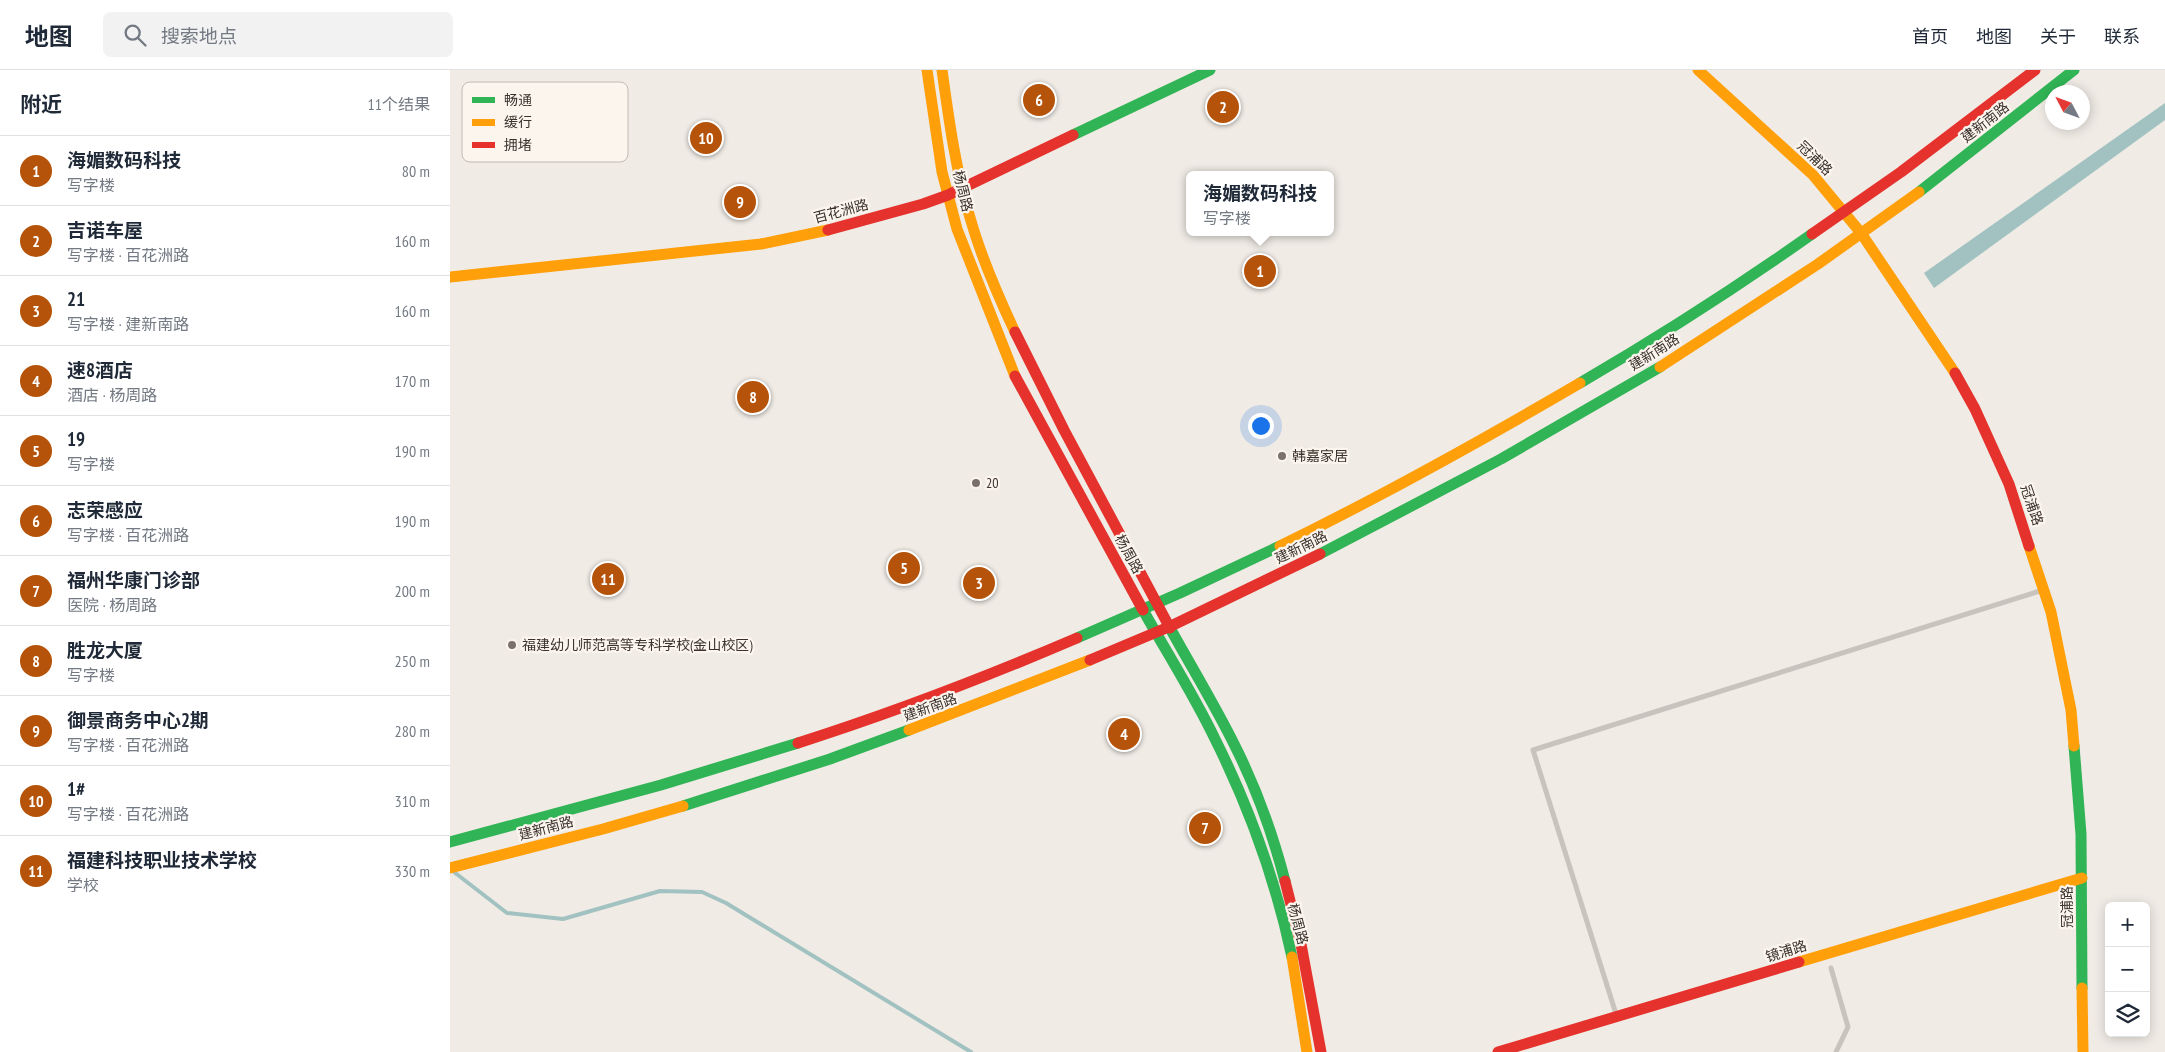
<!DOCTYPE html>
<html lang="zh">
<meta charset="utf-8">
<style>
body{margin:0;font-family:"PT Sans Narrow","Noto Sans SC",sans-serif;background:#f2f2f3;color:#1f2937}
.controls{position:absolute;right:15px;bottom:15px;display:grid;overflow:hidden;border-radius:8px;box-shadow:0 2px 12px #0003}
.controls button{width:45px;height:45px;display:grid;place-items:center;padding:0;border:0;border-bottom:1px solid #e0e1e3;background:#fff;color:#1f2937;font:25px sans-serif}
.compass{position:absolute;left:1595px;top:15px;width:45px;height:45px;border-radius:50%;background:#fff;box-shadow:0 2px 12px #0003;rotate:311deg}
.you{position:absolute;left:810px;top:355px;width:18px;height:18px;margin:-12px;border:4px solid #fff;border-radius:50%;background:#1a73e8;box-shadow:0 0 0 8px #1a73e833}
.badge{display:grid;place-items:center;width:32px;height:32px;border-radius:50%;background:#b45309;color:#fff;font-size:16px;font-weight:700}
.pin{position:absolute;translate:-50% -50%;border:2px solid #fff;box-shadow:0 1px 5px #0006}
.popup{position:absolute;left:736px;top:101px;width:148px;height:65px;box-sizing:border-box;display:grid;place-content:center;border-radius:8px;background:#fff;filter:drop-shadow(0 1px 4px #0005);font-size:16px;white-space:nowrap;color:#747a83}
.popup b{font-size:19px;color:#1f2937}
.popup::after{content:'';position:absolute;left:50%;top:100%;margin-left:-10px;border:10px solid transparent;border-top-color:#fff}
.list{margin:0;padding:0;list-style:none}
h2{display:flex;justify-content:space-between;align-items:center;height:65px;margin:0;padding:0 20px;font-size:21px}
h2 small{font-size:16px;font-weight:400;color:#747a83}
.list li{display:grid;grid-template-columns:32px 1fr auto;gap:15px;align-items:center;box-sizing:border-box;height:70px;padding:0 20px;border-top:1px solid #e0e1e3}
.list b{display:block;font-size:19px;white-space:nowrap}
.list p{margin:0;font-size:16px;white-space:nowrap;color:#747a83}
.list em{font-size:16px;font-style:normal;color:#747a83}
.icon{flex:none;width:28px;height:28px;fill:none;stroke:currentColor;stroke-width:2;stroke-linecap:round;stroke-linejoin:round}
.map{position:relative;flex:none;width:1715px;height:982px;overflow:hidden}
header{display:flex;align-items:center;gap:30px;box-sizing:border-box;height:70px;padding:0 25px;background:#fff;border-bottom:1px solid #e0e1e3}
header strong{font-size:24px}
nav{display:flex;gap:28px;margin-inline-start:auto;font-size:18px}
.search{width:350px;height:45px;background:#f2f2f3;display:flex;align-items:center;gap:12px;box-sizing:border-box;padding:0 18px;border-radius:8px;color:#747a83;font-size:19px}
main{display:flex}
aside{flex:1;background:#fff}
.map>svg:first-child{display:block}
</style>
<header>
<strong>地图</strong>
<div class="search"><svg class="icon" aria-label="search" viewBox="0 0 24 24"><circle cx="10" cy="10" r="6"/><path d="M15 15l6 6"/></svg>搜索地点</div>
<nav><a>首页</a><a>地图</a><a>关于</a><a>联系</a></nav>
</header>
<main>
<aside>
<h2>附近<small>11个结果</small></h2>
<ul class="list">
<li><span class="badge">1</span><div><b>海媚数码科技</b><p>写字楼</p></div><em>80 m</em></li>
<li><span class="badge">2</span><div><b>吉诺车屋</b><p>写字楼 · 百花洲路</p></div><em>160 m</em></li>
<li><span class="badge">3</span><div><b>21</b><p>写字楼 · 建新南路</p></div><em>160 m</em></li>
<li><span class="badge">4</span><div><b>速8酒店</b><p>酒店 · 杨周路</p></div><em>170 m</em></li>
<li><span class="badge">5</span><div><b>19</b><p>写字楼</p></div><em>190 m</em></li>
<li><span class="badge">6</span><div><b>志荣感应</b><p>写字楼 · 百花洲路</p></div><em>190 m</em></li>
<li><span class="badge">7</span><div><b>福州华康门诊部</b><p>医院 · 杨周路</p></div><em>200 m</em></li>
<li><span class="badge">8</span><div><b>胜龙大厦</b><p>写字楼</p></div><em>250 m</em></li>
<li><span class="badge">9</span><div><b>御景商务中心2期</b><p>写字楼 · 百花洲路</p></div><em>280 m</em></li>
<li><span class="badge">10</span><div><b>1#</b><p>写字楼 · 百花洲路</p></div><em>310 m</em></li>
<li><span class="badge">11</span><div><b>福建科技职业技术学校</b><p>学校</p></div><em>330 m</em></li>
</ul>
</aside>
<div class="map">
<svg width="1715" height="982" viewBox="0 0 1715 982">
<rect width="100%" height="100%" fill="#f0ebe5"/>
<polygon fill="#a1c2c1" points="1715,33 1715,50 1484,218 1474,203"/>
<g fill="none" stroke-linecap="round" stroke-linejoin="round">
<polyline stroke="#a1c2c1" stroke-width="4" points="4,802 57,843 113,849 210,821 252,822 276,833 521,982"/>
<g stroke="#c9c3be" stroke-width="5">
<polyline points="1381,898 1398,957 1386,982"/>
<polyline points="1166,944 1083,680 1593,520"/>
</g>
<g stroke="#30b455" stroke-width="11">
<polyline points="623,65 760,0"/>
<polyline points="1469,122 1624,0"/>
<path d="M1130,313C1209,267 1287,217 1362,164"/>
<polyline points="870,484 1051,389 1210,297"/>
<path d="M693,540C717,583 744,625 765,669C799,737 826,812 842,887"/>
<path d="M720,558C742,598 766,637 786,678C807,720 823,765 835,811"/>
<polyline points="627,568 730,523 830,476"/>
<polyline points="1624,676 1631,764 1632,918"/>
<polyline points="233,736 380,689 459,660"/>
<polyline points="0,772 211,715 348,673"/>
</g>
<g stroke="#ff9f0a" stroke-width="11">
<polyline points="477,0 492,102 507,159 565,306"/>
<path d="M492,0C499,51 506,102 521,151C532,189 548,226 565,262"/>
<polyline points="1248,0 1363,105 1411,163 1505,303"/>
<polyline points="0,207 311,174 378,160"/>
<polyline points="1210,297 1368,194 1469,122"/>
<path d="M830,476C932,426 1031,371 1130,313"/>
<polyline points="1579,476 1601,542 1621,640 1624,676"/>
<polyline points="459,660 640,590"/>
<polyline points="0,798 153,759 233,736"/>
<polyline points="842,887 857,982"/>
<polyline points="1349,892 1632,808"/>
<polyline points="1632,918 1633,982"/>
</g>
<g stroke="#e5322d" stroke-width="11">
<polyline points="378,160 473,134 498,125 623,65"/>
<polyline points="1362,164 1451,102 1585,0"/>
<polyline points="565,262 614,360 720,558"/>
<polyline points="1505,303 1525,339 1559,414 1579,476"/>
<polyline points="565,306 693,540"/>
<polyline points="640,590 721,556 870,484"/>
<path d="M348,673C442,643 536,607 627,568"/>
<polyline points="835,811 851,874 871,982"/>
<polyline points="1048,982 1349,892"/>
</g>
</g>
<g fill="#7a716c" stroke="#fbf5ee" stroke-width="2">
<circle cx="832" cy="386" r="5"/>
<circle cx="526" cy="413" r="5"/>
<circle cx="62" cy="575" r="5"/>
</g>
<g text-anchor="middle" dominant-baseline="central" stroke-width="4.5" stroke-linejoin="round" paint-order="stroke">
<g font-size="14" fill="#3b302b" stroke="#fbf5ee">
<text transform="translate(1535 52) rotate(-38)">建新南路</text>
<text transform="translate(1365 88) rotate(44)">冠浦路</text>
<text transform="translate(513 121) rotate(76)">杨周路</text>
<text transform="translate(391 141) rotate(-15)">百花洲路</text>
<text transform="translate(1204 282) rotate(-32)">建新南路</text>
<text transform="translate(1582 435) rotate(71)">冠浦路</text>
<text transform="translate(851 477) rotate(-26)">建新南路</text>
<text transform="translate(679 484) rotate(61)">杨周路</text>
<text transform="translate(480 637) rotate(-20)">建新南路</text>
<text transform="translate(96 758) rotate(-15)">建新南路</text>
<text transform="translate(1617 837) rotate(-91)">冠浦路</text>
<text transform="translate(848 854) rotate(75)">杨周路</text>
<text transform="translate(1336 881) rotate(-17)">镜浦路</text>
</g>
<g font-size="14" fill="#3b302b" stroke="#fbf5ee" text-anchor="start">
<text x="842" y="386">韩嘉家居</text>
<text x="536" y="413">20</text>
<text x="72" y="575">福建幼儿师范高等专科学校(金山校区)</text>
</g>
</g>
<rect x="12" y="12" width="166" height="80" rx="8" fill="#fbf5ee" stroke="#c1bab4" stroke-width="1"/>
<rect x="22" y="27" width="23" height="6" fill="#30b455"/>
<rect x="22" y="49" width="23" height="7" fill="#ff9f0a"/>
<rect x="22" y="72" width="23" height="6" fill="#e5322d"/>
<g font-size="14" fill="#3b302b">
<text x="54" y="35">畅通</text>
<text x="54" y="57">缓行</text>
<text x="54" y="80">拥堵</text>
</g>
</svg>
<div class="controls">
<button>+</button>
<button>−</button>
<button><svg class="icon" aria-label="layers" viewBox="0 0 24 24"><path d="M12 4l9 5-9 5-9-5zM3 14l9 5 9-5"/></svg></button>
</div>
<svg class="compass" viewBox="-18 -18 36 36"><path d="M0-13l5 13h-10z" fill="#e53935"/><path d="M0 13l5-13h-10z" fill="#747a83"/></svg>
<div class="you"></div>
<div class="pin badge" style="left:810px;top:201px">1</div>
<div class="popup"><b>海媚数码科技</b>写字楼</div>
<div class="pin badge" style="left:773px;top:37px">2</div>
<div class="pin badge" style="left:529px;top:513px">3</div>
<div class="pin badge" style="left:674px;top:664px">4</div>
<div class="pin badge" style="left:454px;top:498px">5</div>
<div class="pin badge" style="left:589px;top:30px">6</div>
<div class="pin badge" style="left:755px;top:758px">7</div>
<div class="pin badge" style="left:303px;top:327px">8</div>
<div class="pin badge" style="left:290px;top:132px">9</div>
<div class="pin badge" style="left:256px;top:68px">10</div>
<div class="pin badge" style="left:158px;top:509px">11</div>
</div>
</main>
